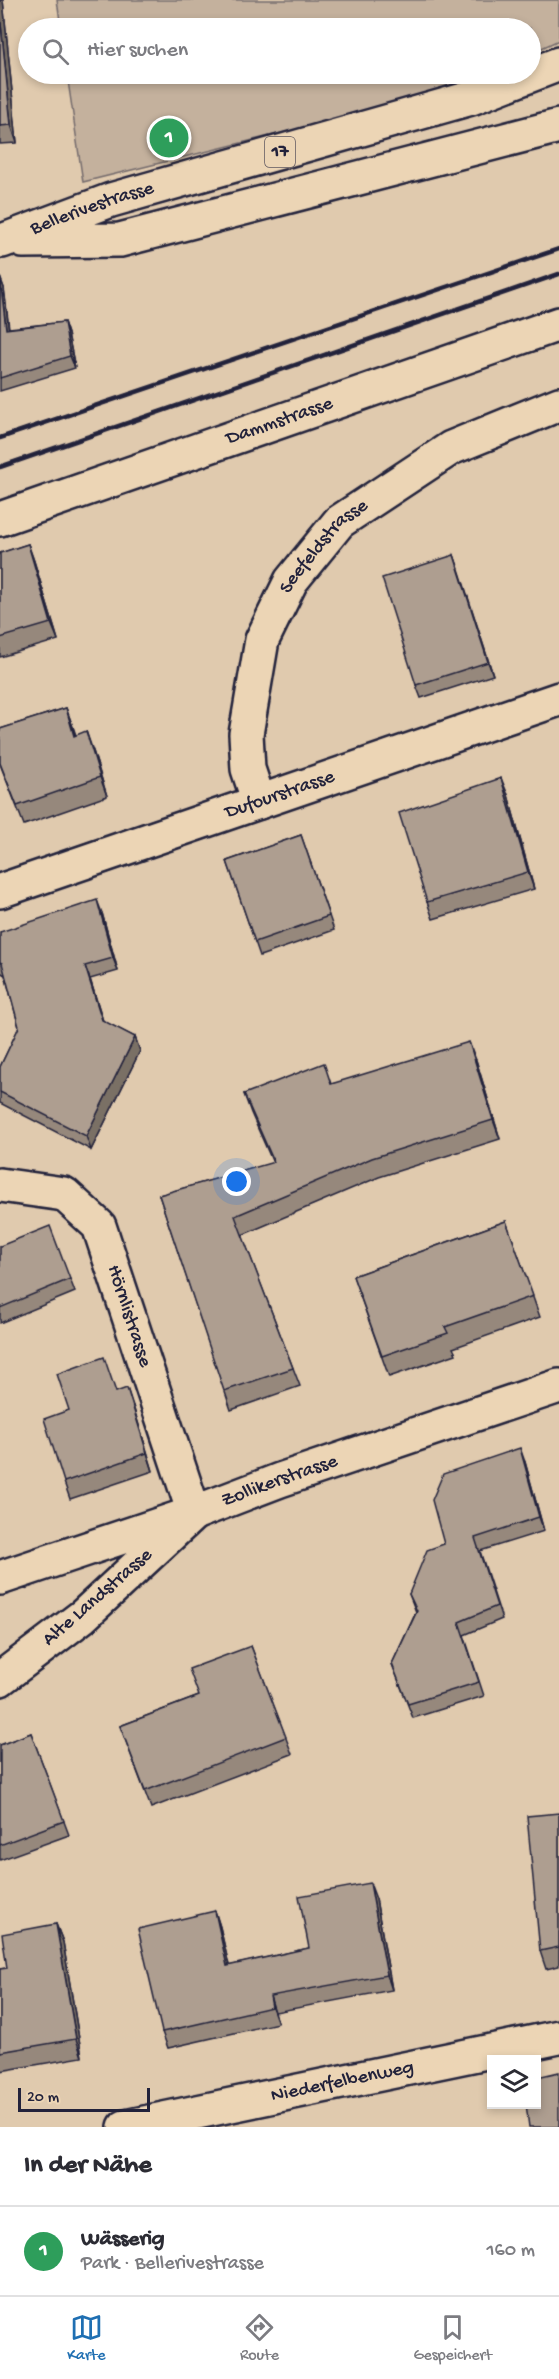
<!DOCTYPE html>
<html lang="de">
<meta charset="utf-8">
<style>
body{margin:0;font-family:"Gochi Hand",sans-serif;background:#f7f7f7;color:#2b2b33}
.controls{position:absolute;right:18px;bottom:18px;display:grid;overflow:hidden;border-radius:0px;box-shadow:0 3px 9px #0003}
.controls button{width:54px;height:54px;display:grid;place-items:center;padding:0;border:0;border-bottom:2px solid #e1e1e2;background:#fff;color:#2b2b33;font:30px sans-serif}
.scale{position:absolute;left:18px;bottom:15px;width:132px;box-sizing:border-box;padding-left:6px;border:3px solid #22223b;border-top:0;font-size:16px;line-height:21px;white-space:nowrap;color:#22223b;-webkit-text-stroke:4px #ecd5b5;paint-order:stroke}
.you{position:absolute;left:237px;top:1182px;width:21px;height:21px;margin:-15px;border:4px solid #fff;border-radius:50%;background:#1a73e8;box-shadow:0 0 0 9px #1a73e833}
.badge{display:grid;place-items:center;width:39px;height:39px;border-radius:50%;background:#1f6fb2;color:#fff;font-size:20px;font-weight:700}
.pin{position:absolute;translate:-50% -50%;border:3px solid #fff;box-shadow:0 2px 6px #0006}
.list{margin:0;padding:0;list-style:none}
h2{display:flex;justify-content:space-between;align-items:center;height:78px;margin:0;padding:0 24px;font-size:26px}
h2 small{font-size:20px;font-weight:400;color:#7c7c81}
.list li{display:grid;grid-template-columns:39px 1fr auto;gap:18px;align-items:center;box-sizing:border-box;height:90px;padding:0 24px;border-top:2px solid #e1e1e2}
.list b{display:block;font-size:22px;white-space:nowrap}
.list p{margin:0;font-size:20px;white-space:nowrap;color:#7c7c81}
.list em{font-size:20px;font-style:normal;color:#7c7c81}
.icon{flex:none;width:33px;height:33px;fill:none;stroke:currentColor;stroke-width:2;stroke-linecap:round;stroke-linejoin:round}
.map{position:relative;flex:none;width:559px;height:2127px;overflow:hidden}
.search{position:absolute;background:#fff;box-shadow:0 3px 9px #0003;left:18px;right:18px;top:18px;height:66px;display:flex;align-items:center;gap:15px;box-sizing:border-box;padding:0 21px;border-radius:33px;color:#7c7c81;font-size:22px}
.sheet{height:168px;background:#fff}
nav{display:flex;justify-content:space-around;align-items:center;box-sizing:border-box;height:84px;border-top:2px solid #e1e1e2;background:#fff;font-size:16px;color:#7c7c81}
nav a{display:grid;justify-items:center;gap:3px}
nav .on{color:#1f6fb2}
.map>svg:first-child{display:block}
</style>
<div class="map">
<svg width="559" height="2127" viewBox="0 0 559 2127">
<rect width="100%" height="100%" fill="#e0caae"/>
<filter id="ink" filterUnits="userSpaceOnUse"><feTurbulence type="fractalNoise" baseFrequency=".0167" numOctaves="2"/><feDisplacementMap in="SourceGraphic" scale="12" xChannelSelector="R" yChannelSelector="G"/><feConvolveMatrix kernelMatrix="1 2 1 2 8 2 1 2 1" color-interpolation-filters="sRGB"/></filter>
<g filter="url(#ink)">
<g fill="#c4b19d" stroke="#736a6c" stroke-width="1.5">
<polygon points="57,0 559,0 559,40 531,53 530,28 61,28"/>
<polygon points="67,74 485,74 439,94 83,182"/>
</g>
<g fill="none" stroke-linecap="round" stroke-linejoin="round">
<g stroke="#22223b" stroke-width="38">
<g id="minor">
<path id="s1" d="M0,519L559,324"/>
<path id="s2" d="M259,802L248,769L246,734L262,640L291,581L339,522L451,448L559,404"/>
<path id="s3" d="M0,1185L64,1194L99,1226L194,1513L83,1616L0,1679"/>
<path id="s4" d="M0,1578L194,1513L280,1480L559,1386"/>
<path id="s5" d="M125,2127L559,2037"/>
</g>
</g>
<g stroke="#22223b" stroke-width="38">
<g id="secondary">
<path id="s6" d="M0,891L559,699"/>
</g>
</g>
<g stroke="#22223b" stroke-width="38">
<g id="primary">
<path id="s7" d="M2,241L111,200L471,98L559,64"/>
<polyline points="23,241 120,240 559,126"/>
</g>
</g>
<use href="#minor" stroke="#ecd5b5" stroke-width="33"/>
<use href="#secondary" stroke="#ecd5b5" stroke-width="33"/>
<use href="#primary" stroke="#ecd5b5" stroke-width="33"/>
<g stroke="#22223b" stroke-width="4.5">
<polyline points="0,438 559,249"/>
<polyline points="0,467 559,274"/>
</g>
</g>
<g fill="#96887c" stroke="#22223b" stroke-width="1.5">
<polygon points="0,0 3,0 17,143 0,144"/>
<polygon points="0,277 4,288 9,328 64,322 68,334 75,368 0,391"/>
<polygon points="28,544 34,561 58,640 0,657 0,553"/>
<polygon points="454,555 493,675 421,698 416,685"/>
<polygon points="66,708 76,735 93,751 107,796 24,825 0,764 0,729"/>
<polygon points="508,795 534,889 433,919 427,902"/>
<polygon points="301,835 334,930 260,956 227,861"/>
<polygon points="102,913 118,971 90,979 103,1021 135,1037 140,1051 91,1150 0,1103 0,1067 19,1027 5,975 0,972 0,932"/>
<polygon points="476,1060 500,1139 379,1177 242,1235 300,1386 231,1410 159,1195 273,1163 251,1113 244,1094 331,1084"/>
<polygon points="506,1221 540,1317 453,1348 456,1354 389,1377 353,1276"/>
<polygon points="0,1246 70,1279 75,1292 0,1323"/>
<polygon points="116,1392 133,1406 153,1471 70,1499 64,1482"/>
<polygon points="525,1462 544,1531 480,1551 502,1619 464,1635 484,1696 413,1718 392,1664 416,1612 409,1594 444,1544"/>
<polygon points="251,1646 292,1754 151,1808 120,1726 199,1696"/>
<polygon points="31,1733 69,1835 0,1860 0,1745"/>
<polygon points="559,1813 559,1966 546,1969 540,1951"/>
<polygon points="376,1899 392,1990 275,2012 278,2023 168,2048 162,2032 215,1911 220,1927 229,1966 309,1948"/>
<polygon points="56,1924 63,1942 82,2057 0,2071 0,1969 7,1968"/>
</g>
<g fill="#7a6f65" stroke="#22223b" stroke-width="1.5">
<polygon points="0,0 3,0 17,143 11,125 0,14"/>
<polygon points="0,277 4,288 10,341 6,329"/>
<polygon points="64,322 68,334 75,368 70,356"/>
<polygon points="28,544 34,561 58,640 51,623"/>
<polygon points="454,555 459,569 493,675 488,662"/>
<polygon points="66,708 73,727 81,755 74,736"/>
<polygon points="86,731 93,751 107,796 100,777"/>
<polygon points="501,778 508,795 534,889 528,872"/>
<polygon points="97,900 102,913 118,971 113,958"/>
<polygon points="85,966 90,979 107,1034 102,1020"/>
<polygon points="135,1037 140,1051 91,1150 86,1136"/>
<polygon points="469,1042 476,1060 500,1139 493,1120"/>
<polygon points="127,1388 133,1406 153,1471 147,1453"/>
<polygon points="520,1448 525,1462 544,1531 539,1517"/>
<polygon points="370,1883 376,1899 392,1990 387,1975"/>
<polygon points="215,1911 220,1927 233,1982 227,1966"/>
<polygon points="56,1924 63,1942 82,2057 76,2039"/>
<polygon points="270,1996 275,2012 278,2023 272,2007"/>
</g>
<g fill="#ae9e90" stroke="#22223b" stroke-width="1.5">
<polygon points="0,14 11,125 0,126"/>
<polygon points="0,277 6,329 64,322 70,356 0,378"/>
<polygon points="28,544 51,623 0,638 0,553"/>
<polygon points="454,555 488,662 416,685 382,578"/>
<polygon points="66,708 74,736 86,731 100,777 17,806 0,763 0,729"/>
<polygon points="501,778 528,872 427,902 399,813"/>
<polygon points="301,835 329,916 255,942 227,861"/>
<polygon points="97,900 113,958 85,966 102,1020 135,1037 86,1136 0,1092 0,1067 19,1027 2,963 0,962 0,932"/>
<polygon points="469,1042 493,1120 372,1158 235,1216 293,1368 224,1391 159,1195 274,1162 244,1094 324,1063 331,1084"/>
<polygon points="506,1221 533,1296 445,1327 448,1333 382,1356 353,1276"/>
<polygon points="50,1226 70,1279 0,1308 0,1246"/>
<polygon points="104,1357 116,1392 127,1388 147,1453 64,1482 44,1419 69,1410 57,1374"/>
<polygon points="520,1448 539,1517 475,1538 497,1606 459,1622 479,1682 408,1704 392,1664 417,1611 409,1594 427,1550 444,1544 432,1500 443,1474"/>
<polygon points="251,1646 286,1737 145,1791 120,1726 199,1696 189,1669"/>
<polygon points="31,1733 64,1821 0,1845 0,1745"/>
<polygon points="559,1813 559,1947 540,1951 527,1816"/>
<polygon points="370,1883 387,1975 270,1996 272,2007 162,2032 138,1929 215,1911 227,1966 309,1948 299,1896"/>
<polygon points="56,1924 76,2039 0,2052 0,1969 7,1968 2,1934"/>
<polygon points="559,2072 559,2127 529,2127 526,2104 537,2104 537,2077"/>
</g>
</g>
<g text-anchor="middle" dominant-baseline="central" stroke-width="4.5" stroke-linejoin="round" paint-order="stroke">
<rect fill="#ecd5b5" stroke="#5f5860" stroke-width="1.5" x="265" y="137" width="30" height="30" rx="4.5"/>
<g font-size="18" font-weight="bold" fill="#22223b">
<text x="280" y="152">17</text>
</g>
<g font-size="20" fill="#22223b" stroke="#ecd5b5">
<text stroke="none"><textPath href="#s7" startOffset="96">Bellerivestrasse</textPath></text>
<text stroke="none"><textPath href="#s1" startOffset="296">Dammstrasse</textPath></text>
<text stroke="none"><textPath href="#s2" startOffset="279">Seefeldstrasse</textPath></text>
<text stroke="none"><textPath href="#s6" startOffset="296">Dufourstrasse</textPath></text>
<text stroke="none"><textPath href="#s3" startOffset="207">Hörnlistrasse</textPath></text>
<text stroke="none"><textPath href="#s4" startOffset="296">Zollikerstrasse</textPath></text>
<text transform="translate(98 1598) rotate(-41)">Alte Landstrasse</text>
<text stroke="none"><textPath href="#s5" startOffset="222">Niederfelbenweg</textPath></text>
</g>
</g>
</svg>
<div class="controls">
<button><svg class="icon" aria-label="layers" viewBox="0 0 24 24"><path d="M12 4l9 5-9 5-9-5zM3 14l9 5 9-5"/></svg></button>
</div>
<div class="scale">20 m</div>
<div class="you"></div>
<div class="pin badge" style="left:169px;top:138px;background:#2e9e5b">1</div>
<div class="search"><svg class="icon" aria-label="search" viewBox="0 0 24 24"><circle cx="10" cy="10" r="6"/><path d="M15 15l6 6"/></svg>Hier suchen</div>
</div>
<section class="sheet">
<h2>In der Nähe<small></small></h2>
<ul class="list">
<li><span class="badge" style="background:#2e9e5b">1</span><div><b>Wässerig</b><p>Park · Bellerivestrasse</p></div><em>160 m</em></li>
</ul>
</section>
<nav>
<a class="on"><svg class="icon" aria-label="map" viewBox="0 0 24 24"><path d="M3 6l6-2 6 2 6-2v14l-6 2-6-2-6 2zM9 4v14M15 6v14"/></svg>Karte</a>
<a><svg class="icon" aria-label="directions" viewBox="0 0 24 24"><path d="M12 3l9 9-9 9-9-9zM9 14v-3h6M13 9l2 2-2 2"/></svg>Route</a>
<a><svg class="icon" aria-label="saved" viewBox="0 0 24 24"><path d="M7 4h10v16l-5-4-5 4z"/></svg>Gespeichert</a>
</nav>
